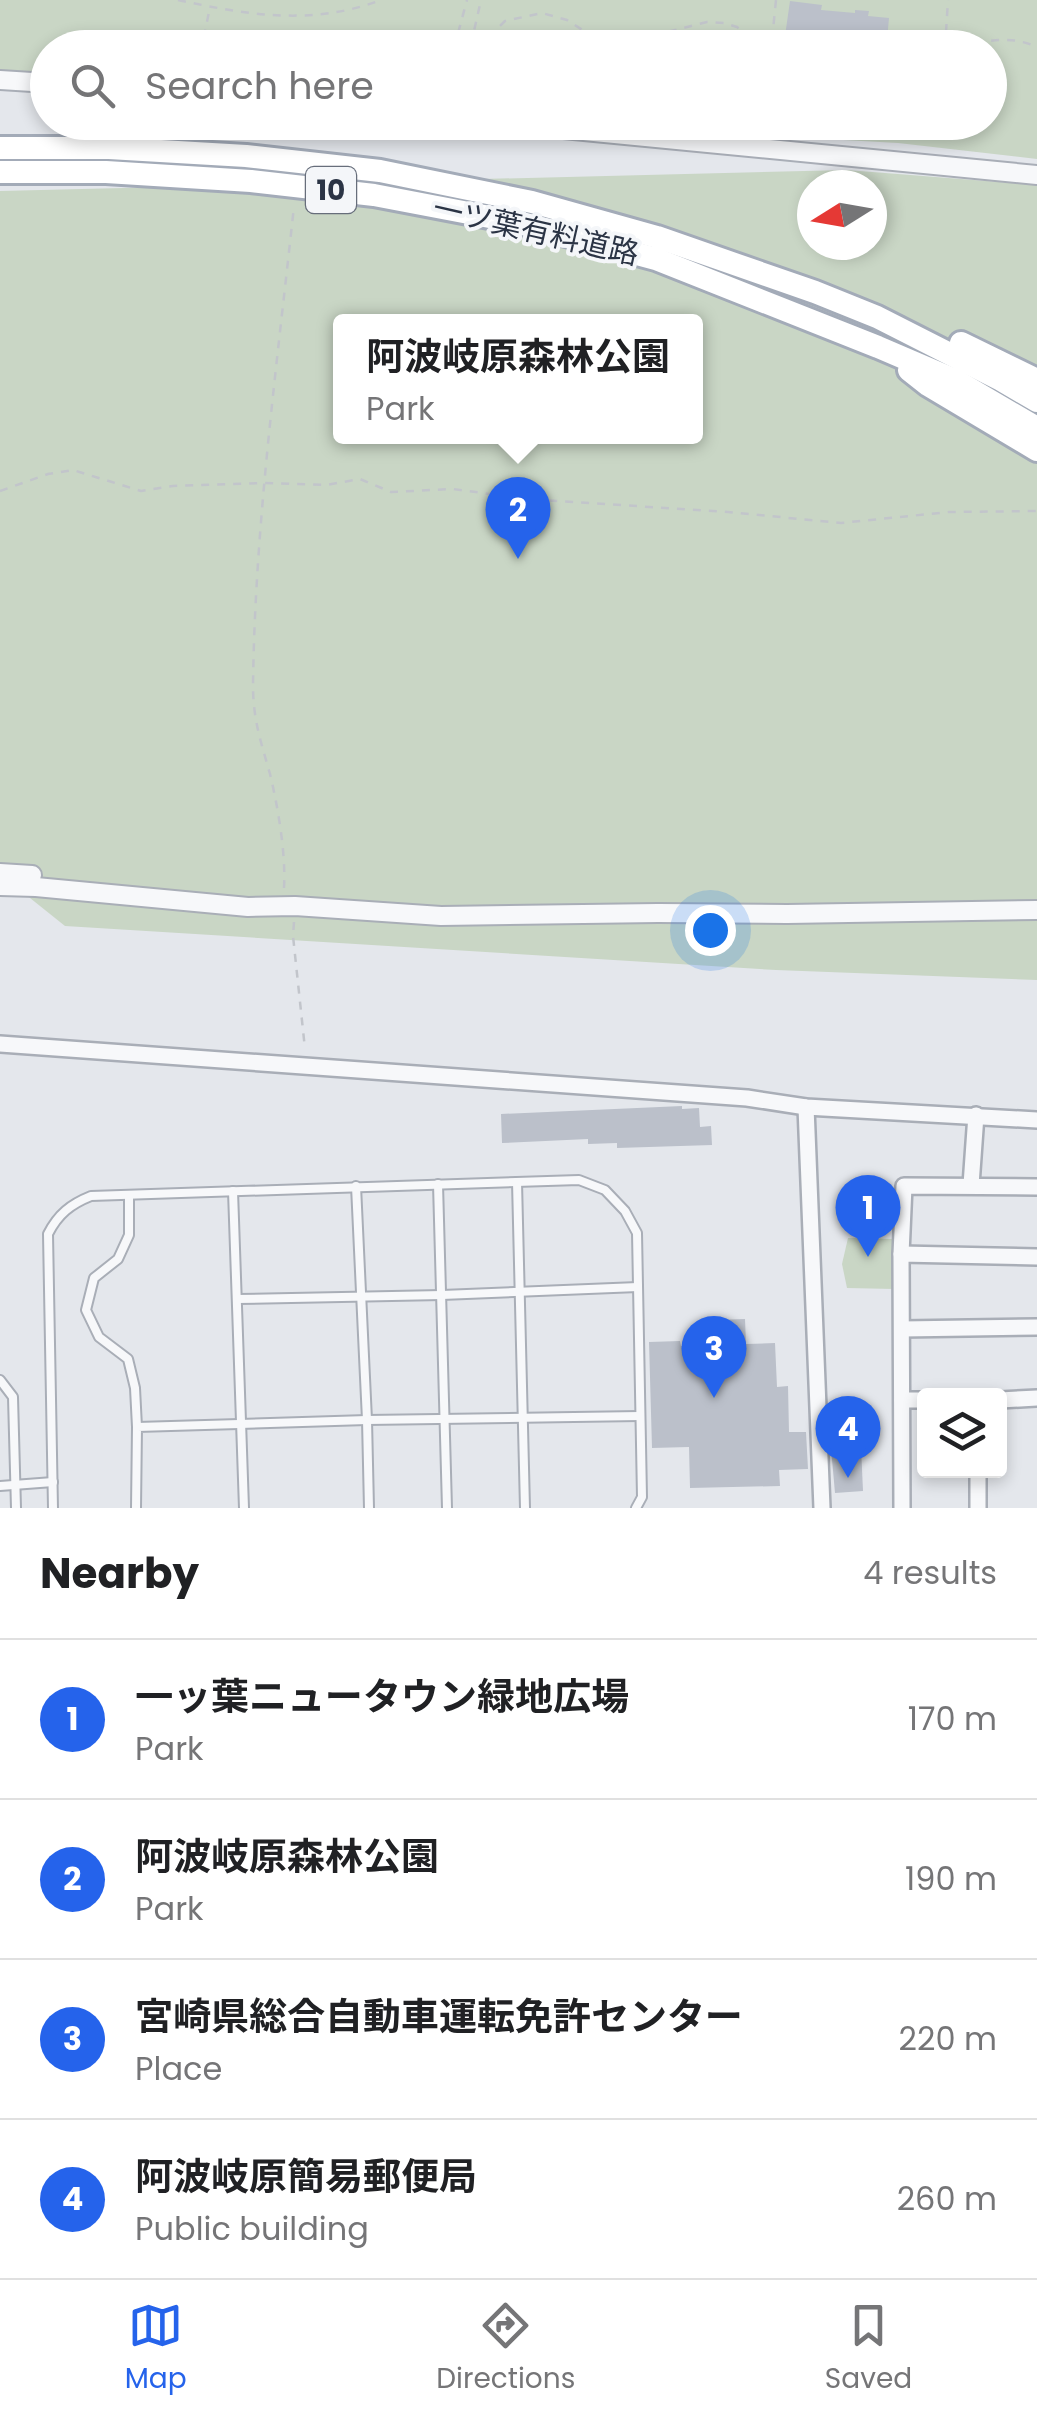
<!DOCTYPE html>
<meta charset="utf-8">
<style>
body{margin:0;font-family:Poppins,"Noto Sans JP",sans-serif;background:#f6f6f6;color:#202124}
.controls{position:absolute;right:30px;bottom:30px;display:grid;overflow:hidden;border-radius:10px;box-shadow:0 5px 15px #0003}
.controls button{width:90px;height:90px;display:grid;place-items:center;padding:0;border:0;border-bottom:2px solid #e0e0e0;background:#fff;color:#202124;font:50px sans-serif}
.compass{position:absolute;left:797px;top:170px;width:90px;height:90px;border-radius:50%;background:#fff;box-shadow:0 5px 15px #0003;rotate:259deg}
.you{position:absolute;left:710px;top:930px;width:35px;height:35px;margin:-25px;border:8px solid #fff;border-radius:50%;background:#1a73e8;box-shadow:0 0 0 15px #1a73e833}
.badge{display:grid;place-items:center;width:65px;height:65px;border-radius:50%;background:#2563eb;color:#fff;font-size:32px;font-weight:700}
.pin{position:absolute;translate:-50% -82px;filter:drop-shadow(0 2px 5px #0008)}
.pin::after{content:'';position:absolute;top:52px;width:35px;height:30px;background:inherit;clip-path:polygon(0 0,100% 0,50% 100%)}
.popup{position:absolute;left:333px;top:314px;width:370px;height:130px;box-sizing:border-box;display:grid;place-content:center;border-radius:10px;background:#fff;filter:drop-shadow(0 2px 8px #0005);font-size:32px;white-space:nowrap;color:#757577}
.popup b{font-size:38px;color:#202124}
.popup::after{content:'';position:absolute;left:50%;top:100%;margin-left:-20px;border:20px solid transparent;border-top-color:#fff}
.list{margin:0;padding:0;list-style:none}
h2{display:flex;justify-content:space-between;align-items:center;height:130px;margin:0;padding:0 40px;font-size:42px}
h2 small{font-size:32px;font-weight:400;color:#757577}
.list li{display:grid;grid-template-columns:65px 1fr auto;gap:30px;align-items:center;box-sizing:border-box;height:160px;padding:0 40px;border-top:2px solid #e0e0e0}
.list b{display:block;font-size:38px;white-space:nowrap}
.list p{margin:0;font-size:32px;white-space:nowrap;color:#757577}
.list em{font-size:32px;font-style:normal;color:#757577}
.icon{flex:none;width:55px;height:55px;fill:none;stroke:currentColor;stroke-width:2;stroke-linecap:round;stroke-linejoin:round}
.map{position:relative;flex:none;width:1037px;height:1508px;overflow:hidden}
.search{position:absolute;background:#fff;box-shadow:0 5px 15px #0003;left:30px;right:30px;top:30px;height:110px;display:flex;align-items:center;gap:25px;box-sizing:border-box;padding:0 35px;border-radius:55px;color:#757577;font-size:38px}
.sheet{height:770px;background:#fff}
nav{display:flex;justify-content:space-around;align-items:center;box-sizing:border-box;height:140px;border-top:2px solid #e0e0e0;background:#fff;font-size:28px;color:#757577}
nav a{display:grid;justify-items:center;gap:5px}
nav .on{color:#2563eb}
.map>svg:first-child{display:block}
</style>
<div class="map">
<svg width="1037" height="1508" viewBox="0 0 1037 1508">
<rect width="100%" height="100%" fill="#e4e7ec"/>
<g fill="#c9d6c5" fill-rule="evenodd">
<polygon points="0,0 1037,0 1037,159 898,143 770,136 644,123 990,122 990,48 48,48 47,73 0,73"/>
<path d="M847,170L1037,185V980L776,970L65,926L0,874V191ZM812,185H872V245H812ZM340,322H696V436H340Z"/>
<polygon points="848,1238 894,1239 894,1289 847,1288 842,1264"/>
</g>
<g fill="#bbc0ca">
<polygon points="790,1 822,5 821,10 855,13 855,10 869,11 868,16 889,18 887,40 883,40 883,42 867,41 868,38 818,34 817,40 785,36"/>
<polygon points="682,1106 682,1109 699,1108 700,1127 711,1126 712,1145 617,1148 617,1143 588,1144 588,1139 502,1143 501,1114"/>
<polygon points="745,1319 746,1344 775,1343 777,1387 788,1386 789,1432 806,1432 808,1469 779,1470 780,1486 690,1488 689,1447 652,1448 649,1342 680,1341 681,1346 717,1345 716,1320"/>
<polygon points="861,1447 863,1491 835,1493 831,1448"/>
</g>
<g fill="none" stroke-linecap="round" stroke-linejoin="round">
<g stroke="#a9aeb7" stroke-width="12">
<g id="service">
<polyline points="517,1182 525,1508"/>
<polyline points="438,1184 447,1508"/>
<polyline points="356,1186 367,1420 369,1508"/>
<polyline points="233,1191 244,1508"/>
<polyline points="129,1195 129,1235 118,1259 94,1278 86,1310 99,1337 128,1359 135,1388 137,1427"/>
<polyline points="237,1299 442,1295 638,1287"/>
<polyline points="0,1380 13,1397 16,1508"/>
<polyline points="0,1486 53,1482"/>
<path d="M53,1508L48,1234C58,1214 71,1204 91,1196L579,1180L605,1190L625,1211L637,1233L642,1497L636,1508"/>
<polyline points="136,1508 137,1427 367,1420 640,1416"/>
</g>
</g>
<g stroke="#a9aeb7" stroke-width="20">
<g id="minor">
<polyline points="0,1044 747,1098 806,1107 1037,1120"/>
<polyline points="806,1107 822,1508"/>
<polyline points="971,1185 976,1115"/>
<polyline points="901,1254 904,1186 1037,1187"/>
<polyline points="902,1329 1037,1327"/>
<polyline points="902,1400 924,1400"/>
<polyline points="1000,1400 1037,1398"/>
<polyline points="978,1470 978,1508"/>
<polyline points="902,1508 901,1254 1037,1257"/>
</g>
</g>
<g stroke="#a9aeb7" stroke-width="22">
<g id="tertiary">
<polyline points="0,80 48,83"/>
<polyline points="491,122 1037,175"/>
<polyline points="0,873 32,875"/>
<polyline points="0,886 36,887 248,907 295,906 441,916 658,913 787,914 1037,910"/>
</g>
</g>
<g stroke="#a3abb8" stroke-width="28">
<g id="primary">
<polyline points="0,148 109,148 246,156 380,171 532,202 657,237 815,292 877,317 1001,380 1037,401"/>
<polyline points="0,172 106,172 251,181 374,195 521,223 656,259 878,347 955,380 1037,428"/>
<polyline points="961,343 1037,380"/>
<polyline points="909,370 928,385 1037,450"/>
</g>
</g>
<g stroke="#c2c5cb" stroke-width="2.5" stroke-dasharray="8 8" stroke-linecap="butt">
<path d="M178,0C248,15 312,26 381,0"/>
<polyline points="585,32 588,35 589,48"/>
<polyline points="772,40 776,0"/>
<polyline points="478,45 474,31 481,0"/>
<polyline points="209,48 202,46 210,7"/>
<path d="M318,48C345,38 368,37 395,48"/>
<polyline points="454,48 467,0"/>
<polyline points="477,48 505,21 542,13 567,20 584,31 645,34 663,33 707,22 724,23 737,27 755,40 827,48"/>
<polyline points="494,48 495,43"/>
<polyline points="945,48 948,0"/>
<path d="M960,48C988,40 1010,35 1037,47"/>
<polyline points="0,491 48,474 73,470 141,491 173,486 265,483 326,485 360,479 391,492 453,489 527,499 728,512 841,523 949,512 1037,511"/>
<path d="M284,888C286,854 278,807 270,774C261,742 253,720 253,685C255,525 277,365 294,206"/>
<polyline points="294,922 293,936 305,1049"/>
</g>
<use href="#service" stroke="#f7f8fa" stroke-width="8"/>
<use href="#minor" stroke="#f7f8fa" stroke-width="15"/>
<use href="#tertiary" stroke="#f7f8fa" stroke-width="18"/>
<use href="#primary" stroke="#fff" stroke-width="22"/>
</g>
<g text-anchor="middle" dominant-baseline="central" stroke-width="8" stroke-linejoin="round" paint-order="stroke">
<rect fill="#f4f6f9" stroke="#676e7b" stroke-width="2.5" x="306" y="167" width="50" height="46" rx="8"/>
<g font-size="28" font-weight="bold" fill="#2b3445">
<text x="331" y="190">10</text>
</g>
<g font-size="30" fill="#2b3445" stroke="#f4f6f9">
<text transform="translate(536 231) rotate(13)">一ツ葉有料道路</text>
</g>
</g>
</svg>
<div class="controls">
<button><svg class="icon" aria-label="layers" viewBox="0 0 24 24"><path d="M12 4l9 5-9 5-9-5zM3 14l9 5 9-5"/></svg></button>
</div>
<svg class="compass" viewBox="-18 -18 36 36"><path d="M0-13l5 13h-10z" fill="#e53935"/><path d="M0 13l5-13h-10z" fill="#757577"/></svg>
<div class="you"></div>
<div class="pin badge" style="left:868px;top:1257px">1</div>
<div class="pin badge" style="left:518px;top:559px">2</div>
<div class="popup"><b>阿波岐原森林公園</b>Park</div>
<div class="pin badge" style="left:714px;top:1398px">3</div>
<div class="pin badge" style="left:848px;top:1478px">4</div>
<div class="search"><svg class="icon" aria-label="search" viewBox="0 0 24 24"><circle cx="10" cy="10" r="6"/><path d="M15 15l6 6"/></svg>Search here</div>
</div>
<section class="sheet">
<h2>Nearby<small>4 results</small></h2>
<ul class="list">
<li><span class="badge">1</span><div><b>一ッ葉ニュータウン緑地広場</b><p>Park</p></div><em>170 m</em></li>
<li><span class="badge">2</span><div><b>阿波岐原森林公園</b><p>Park</p></div><em>190 m</em></li>
<li><span class="badge">3</span><div><b>宮崎県総合自動車運転免許センター</b><p>Place</p></div><em>220 m</em></li>
<li><span class="badge">4</span><div><b>阿波岐原簡易郵便局</b><p>Public building</p></div><em>260 m</em></li>
</ul>
</section>
<nav>
<a class="on"><svg class="icon" aria-label="map" viewBox="0 0 24 24"><path d="M3 6l6-2 6 2 6-2v14l-6 2-6-2-6 2zM9 4v14M15 6v14"/></svg>Map</a>
<a><svg class="icon" aria-label="directions" viewBox="0 0 24 24"><path d="M12 3l9 9-9 9-9-9zM9 14v-3h6M13 9l2 2-2 2"/></svg>Directions</a>
<a><svg class="icon" aria-label="saved" viewBox="0 0 24 24"><path d="M7 4h10v16l-5-4-5 4z"/></svg>Saved</a>
</nav>
